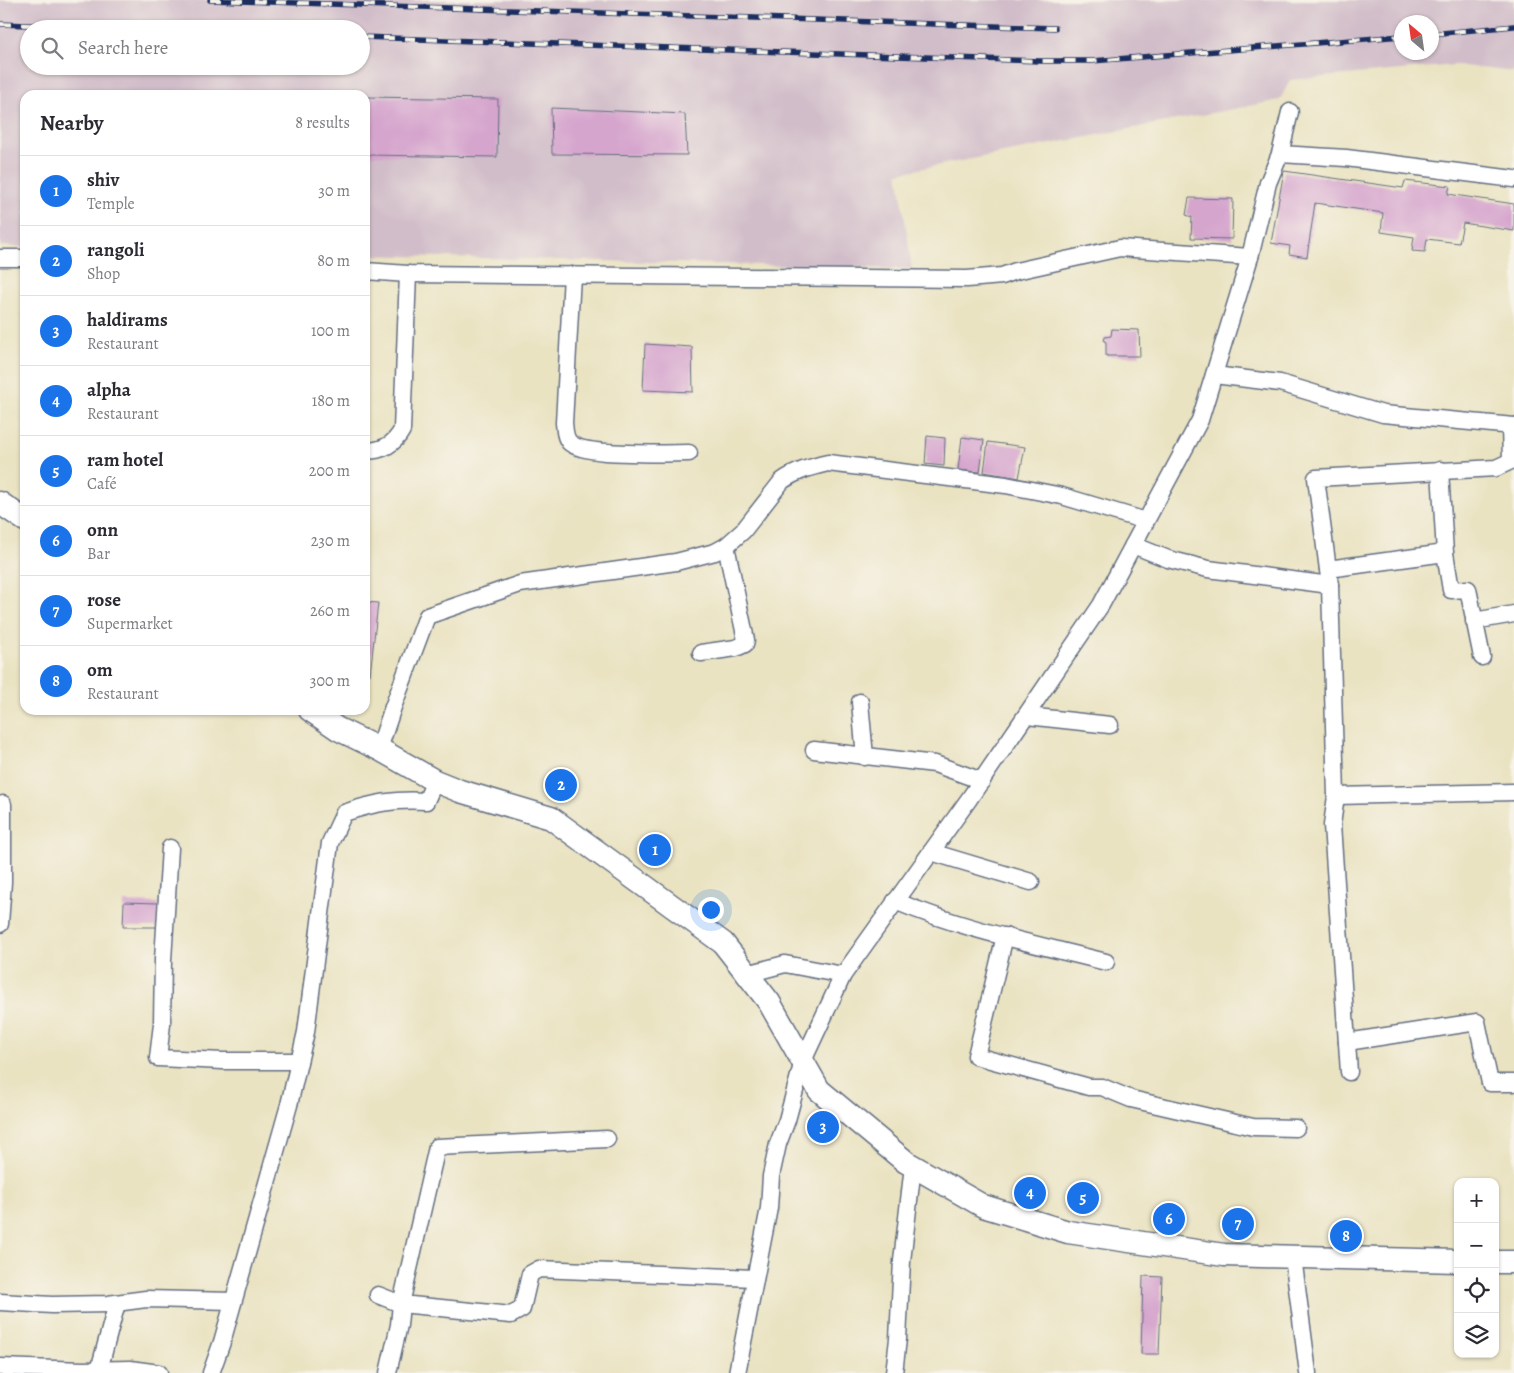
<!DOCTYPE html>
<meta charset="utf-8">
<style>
body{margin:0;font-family:Alegreya,serif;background:#f7f7f7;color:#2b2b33}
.controls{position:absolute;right:15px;bottom:15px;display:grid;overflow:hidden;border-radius:10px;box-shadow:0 1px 4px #0004}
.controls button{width:45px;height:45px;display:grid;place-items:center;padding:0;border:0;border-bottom:1px solid #e1e1e2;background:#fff;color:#2b2b33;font:25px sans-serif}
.compass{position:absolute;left:1394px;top:15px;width:45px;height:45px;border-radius:50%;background:#fff;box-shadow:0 1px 4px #0004;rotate:331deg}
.you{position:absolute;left:710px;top:909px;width:18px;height:18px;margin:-12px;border:4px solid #fff;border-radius:50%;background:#1a73e8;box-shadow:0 0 0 8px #1a73e833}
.badge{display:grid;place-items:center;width:32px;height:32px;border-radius:50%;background:#1a73e8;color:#fff;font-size:16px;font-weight:700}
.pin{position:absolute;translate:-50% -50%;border:2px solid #fff;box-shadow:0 1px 5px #0006}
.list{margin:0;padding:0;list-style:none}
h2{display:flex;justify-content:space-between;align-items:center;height:65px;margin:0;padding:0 20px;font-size:21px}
h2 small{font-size:16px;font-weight:400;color:#7c7c81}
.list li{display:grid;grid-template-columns:32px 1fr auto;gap:15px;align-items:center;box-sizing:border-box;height:70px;padding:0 20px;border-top:1px solid #e1e1e2}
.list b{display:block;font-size:19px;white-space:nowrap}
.list p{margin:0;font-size:16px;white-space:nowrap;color:#7c7c81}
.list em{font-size:16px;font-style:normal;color:#7c7c81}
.icon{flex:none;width:28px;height:28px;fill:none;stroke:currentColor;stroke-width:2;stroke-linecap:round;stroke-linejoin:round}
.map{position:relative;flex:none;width:1514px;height:1373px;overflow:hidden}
.search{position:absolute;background:#fff;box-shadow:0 1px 4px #0004;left:20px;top:20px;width:350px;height:55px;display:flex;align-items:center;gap:12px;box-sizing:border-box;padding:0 18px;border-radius:28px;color:#7c7c81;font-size:19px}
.panel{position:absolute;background:#fff;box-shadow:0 1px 4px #0004;left:20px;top:90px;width:350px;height:625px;border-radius:15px}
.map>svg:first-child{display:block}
</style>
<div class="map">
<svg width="1514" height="1373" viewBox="0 0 1514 1373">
<rect width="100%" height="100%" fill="#f7f3e8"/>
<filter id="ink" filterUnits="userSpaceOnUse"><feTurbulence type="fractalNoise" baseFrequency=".02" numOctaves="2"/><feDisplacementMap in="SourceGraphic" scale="10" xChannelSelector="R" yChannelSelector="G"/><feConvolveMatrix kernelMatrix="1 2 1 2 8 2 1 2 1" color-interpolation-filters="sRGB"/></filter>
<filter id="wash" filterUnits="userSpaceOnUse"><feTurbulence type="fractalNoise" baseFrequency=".0096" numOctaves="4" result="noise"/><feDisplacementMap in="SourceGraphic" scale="20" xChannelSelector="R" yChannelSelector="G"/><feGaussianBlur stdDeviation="1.12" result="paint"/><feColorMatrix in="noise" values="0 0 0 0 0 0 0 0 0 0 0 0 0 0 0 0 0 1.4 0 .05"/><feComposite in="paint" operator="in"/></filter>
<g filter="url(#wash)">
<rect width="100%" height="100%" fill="#eae3c2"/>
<path fill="#d1bdc9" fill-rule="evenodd" d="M0,0H1514V72L1455,65L1290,80L1280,100L898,173L912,269L365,255V95H25V247L0,246ZM1402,22H1432V52H1402ZM29,29H361V66H29Z"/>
<g id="blocks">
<g fill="#d6a5ce">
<polygon points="365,97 498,99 497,157 365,155"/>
<polygon points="551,108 685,114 687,155 552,154"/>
<polygon points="1284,171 1403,188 1405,181 1450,186 1448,194 1514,204 1514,231 1463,223 1459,243 1427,239 1425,252 1412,251 1414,237 1381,232 1383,213 1315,203 1307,257 1289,254 1290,246 1271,243"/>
<polygon points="1189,198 1233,199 1232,239 1191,238 1192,217 1186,215"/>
<polygon points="1112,329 1139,330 1140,356 1106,356 1106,342 1104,341 1105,337 1111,336"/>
<polygon points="645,344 692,347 693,392 643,390"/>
<polygon points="927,436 945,438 944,466 925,464"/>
<polygon points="962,437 984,440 980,472 958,470"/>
<polygon points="988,442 1025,447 1019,478 984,472"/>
<polygon points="365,602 378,603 370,675 365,674"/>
<polygon points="124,902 158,903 157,927 123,927"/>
<polygon points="1143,1276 1162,1277 1159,1354 1141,1354"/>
</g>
</g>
</g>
<g filter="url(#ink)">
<use href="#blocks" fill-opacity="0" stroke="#636e81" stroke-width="1"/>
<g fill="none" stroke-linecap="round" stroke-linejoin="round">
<g stroke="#636e81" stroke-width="19">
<g id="street">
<polyline points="1280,154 1290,112"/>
<polyline points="0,258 25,258"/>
<polyline points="365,271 408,274 967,279 1002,276 1016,271 1120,248 1250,257"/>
<path d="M572,275L564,423C565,429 564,436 569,442C583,457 666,453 689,453"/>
<polyline points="1214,375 1280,383 1383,414 1514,426"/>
<path d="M365,451C382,451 394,445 402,430L408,274"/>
<polyline points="1440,470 1445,553 1451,590 1468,589 1482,657"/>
<polyline points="1133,545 1168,559 1208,569 1330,585"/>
<polyline points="1328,569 1445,553"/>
<polyline points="1474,621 1514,614"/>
<polyline points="701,653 736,648 745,644 746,640 726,546"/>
<polyline points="860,702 865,757"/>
<polyline points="1027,716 1110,725"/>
<path d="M379,749L393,707L427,616L520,584L676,562L715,552L726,546L743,531L782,481C796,471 811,467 828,463L1006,485L1062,496L1146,521"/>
<polyline points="814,750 935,764 982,781"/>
<polyline points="1336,796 1514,792"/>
<polyline points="170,848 163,960 162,1024 158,1058 223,1061 299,1061"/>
<polyline points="931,852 1031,882"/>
<path d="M895,901C962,929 1035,944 1106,962"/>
<polyline points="0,924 3,882 3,804"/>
<polyline points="1005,936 976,1056 1089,1087 1102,1087 1131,1099 1253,1127 1296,1128"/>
<polyline points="747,974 785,964 843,975"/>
<polyline points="1347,1042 1477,1022 1490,1083 1514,1083"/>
<polyline points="1349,1072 1332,825 1336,796 1330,585 1316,478 1496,468 1511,461 1510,426"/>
<polyline points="1293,1257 1308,1373"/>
<polyline points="378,1295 401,1304 511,1315 522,1309 530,1274 539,1269 754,1278"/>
<polyline points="0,1302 52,1305 108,1304 146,1299 233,1301"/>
<polyline points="0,1367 83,1370 130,1369 159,1373"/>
<polyline points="99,1370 117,1303"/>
<path d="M211,1373L222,1342L289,1105L306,1032L330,843L344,813C374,803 394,799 426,801L435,781"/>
<polyline points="388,1373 399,1325 401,1304 437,1147 607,1139"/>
<polyline points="737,1373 769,1208 771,1176 778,1144 787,1120 803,1061 843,975 969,799 1101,605 1200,420 1250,257 1268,183 1280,154 1346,158 1514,179"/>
<polyline points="894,1373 898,1339 902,1261 913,1166"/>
</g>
</g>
<g stroke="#636e81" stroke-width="25">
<g id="secondary">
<polyline points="0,503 25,520"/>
<polyline points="310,710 338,729 379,749 435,781 460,791 551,818 723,943 769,1002 819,1090 906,1162 983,1206 1068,1232 1224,1255 1458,1261"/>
<polyline points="1495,1262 1514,1262"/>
</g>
</g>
<use href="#street" stroke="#fff" stroke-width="16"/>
<use href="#secondary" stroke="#fff" stroke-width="22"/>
<g stroke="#1b2f5e" stroke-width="5.5">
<g id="rail">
<polyline points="210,0 1055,28"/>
<polyline points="0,24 136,29"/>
<polyline points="1432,34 1514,26"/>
<polyline points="361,37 1040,61 1092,61 1402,36"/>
</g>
</g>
<use href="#rail" stroke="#f7f3e8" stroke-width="4" stroke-dasharray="11" stroke-linecap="butt"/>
</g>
</g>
</svg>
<div class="controls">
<button>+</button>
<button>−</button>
<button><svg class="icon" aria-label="locate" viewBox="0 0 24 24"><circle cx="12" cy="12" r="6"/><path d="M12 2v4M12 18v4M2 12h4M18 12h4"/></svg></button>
<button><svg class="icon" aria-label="layers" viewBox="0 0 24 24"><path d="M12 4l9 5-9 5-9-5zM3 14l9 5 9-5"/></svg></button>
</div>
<svg class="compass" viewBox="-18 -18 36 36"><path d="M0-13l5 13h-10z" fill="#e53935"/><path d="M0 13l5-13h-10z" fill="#7c7c81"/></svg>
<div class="you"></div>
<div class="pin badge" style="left:655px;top:850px">1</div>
<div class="pin badge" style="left:561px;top:785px">2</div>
<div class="pin badge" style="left:823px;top:1127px">3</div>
<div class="pin badge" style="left:1030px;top:1193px">4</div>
<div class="pin badge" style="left:1083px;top:1198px">5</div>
<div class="pin badge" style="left:1169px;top:1219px">6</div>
<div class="pin badge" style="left:1238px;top:1224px">7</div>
<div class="pin badge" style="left:1346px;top:1236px">8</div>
<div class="search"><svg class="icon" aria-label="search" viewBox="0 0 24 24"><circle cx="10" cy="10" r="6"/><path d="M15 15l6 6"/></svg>Search here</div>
<section class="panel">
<h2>Nearby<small>8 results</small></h2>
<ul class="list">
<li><span class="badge">1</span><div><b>shiv</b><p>Temple</p></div><em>30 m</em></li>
<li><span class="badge">2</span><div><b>rangoli</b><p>Shop</p></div><em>80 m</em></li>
<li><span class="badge">3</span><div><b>haldirams</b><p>Restaurant</p></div><em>100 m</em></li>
<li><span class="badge">4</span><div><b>alpha</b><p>Restaurant</p></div><em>180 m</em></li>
<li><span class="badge">5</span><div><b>ram hotel</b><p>Café</p></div><em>200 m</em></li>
<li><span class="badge">6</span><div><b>onn</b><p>Bar</p></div><em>230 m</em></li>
<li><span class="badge">7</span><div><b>rose</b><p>Supermarket</p></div><em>260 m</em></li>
<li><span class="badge">8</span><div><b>om</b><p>Restaurant</p></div><em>300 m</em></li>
</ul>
</section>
</div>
